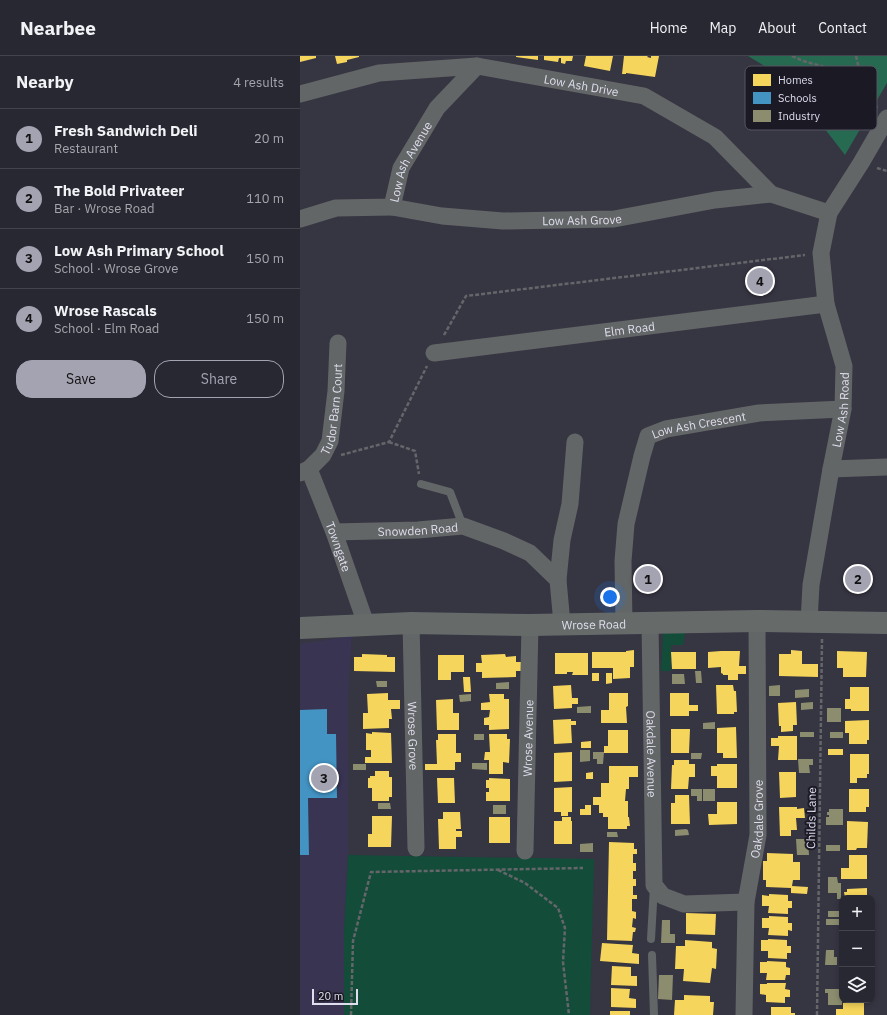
<!DOCTYPE html>
<meta charset="utf-8">
<style>
body{margin:0;font-family:"IBM Plex Sans",sans-serif;background:#30303a;color:#f1f3f6}
.controls{position:absolute;right:12px;bottom:12px;display:grid;overflow:hidden;border-radius:8px;box-shadow:0 2px 6px #0003}
.controls button{width:36px;height:36px;display:grid;place-items:center;padding:0;border:0;border-bottom:1px solid #44444d;background:#282832;color:#f1f3f6;font:20px sans-serif}
.scale{position:absolute;left:12px;bottom:10px;width:46px;box-sizing:border-box;padding-left:4px;border:2px solid #dfdeee;border-top:0;font-size:11px;line-height:14px;white-space:nowrap;color:#dfdeee;-webkit-text-stroke:3px #1a1924;paint-order:stroke}
.you{position:absolute;left:310px;top:541px;width:14px;height:14px;margin:-10px;border:3px solid #fff;border-radius:50%;background:#1a73e8;box-shadow:0 0 0 6px #1a73e833}
.badge{display:grid;place-items:center;width:26px;height:26px;border-radius:50%;background:#a4a3b2;color:#111;font-size:13px;font-weight:700}
.pin{position:absolute;translate:-50% -50%;border:2px solid #fff;box-shadow:0 1px 4px #0006}
.list{margin:0;padding:0;list-style:none}
h2{display:flex;justify-content:space-between;align-items:center;height:52px;margin:0;padding:0 16px;font-size:17px}
h2 small{font-size:13px;font-weight:400;color:#a5a6ac}
.list li{display:grid;grid-template-columns:26px 1fr auto;gap:12px;align-items:center;box-sizing:border-box;height:60px;padding:0 16px;border-top:1px solid #44444d}
.list b{display:block;font-size:15px;white-space:nowrap}
.list p{margin:0;font-size:13px;white-space:nowrap;color:#a5a6ac}
.list em{font-size:13px;font-style:normal;color:#a5a6ac}
.actions{display:flex;gap:8px;padding:12px 16px}
.actions a{flex:1;padding:9px 0;border:1px solid #a4a3b2;border-radius:16px;text-align:center;font-size:14px;color:#a4a3b2}
.actions .main{background:#a4a3b2;color:#111}
.icon{flex:none;width:22px;height:22px;fill:none;stroke:currentColor;stroke-width:2;stroke-linecap:round;stroke-linejoin:round}
.map{position:relative;flex:none;width:587px;height:959px;overflow:hidden}
header{display:flex;align-items:center;gap:24px;box-sizing:border-box;height:56px;padding:0 20px;background:#282832;border-bottom:1px solid #44444d}
header strong{font-size:19px}
nav{display:flex;gap:22px;margin-inline-start:auto;font-size:14px}
main{display:flex}
aside{flex:1;background:#282832}
.map>svg:first-child{display:block}
</style>
<header>
<strong>Nearbee</strong>
<nav><a>Home</a><a>Map</a><a>About</a><a>Contact</a></nav>
</header>
<main>
<aside>
<h2>Nearby<small>4 results</small></h2>
<ul class="list">
<li><span class="badge">1</span><div><b>Fresh Sandwich Deli</b><p>Restaurant</p></div><em>20 m</em></li>
<li><span class="badge">2</span><div><b>The Bold Privateer</b><p>Bar · Wrose Road</p></div><em>110 m</em></li>
<li><span class="badge">3</span><div><b>Low Ash Primary School</b><p>School · Wrose Grove</p></div><em>150 m</em></li>
<li><span class="badge">4</span><div><b>Wrose Rascals</b><p>School · Elm Road</p></div><em>150 m</em></li>
</ul>
<div class="actions"><a class="main">Save</a><a>Share</a></div>
</aside>
<div class="map">
<svg width="587" height="959" viewBox="0 0 587 959">
<rect width="100%" height="100%" fill="#363542"/>
<polygon fill="#383452" points="52,580 48,644 48,799 44,877 44,959 0,959 0,588"/>
<g fill="#134c39">
<polygon points="363,577 385,577 383,589 371,589 371,615 361,615"/>
<polygon points="48,799 294,803 290,959 44,959 44,877"/>
</g>
<polygon fill="#266a51" points="448,0 587,0 587,27 545,99 487,24"/>
<g fill="#f6d55c">
<polygon points="0,0 16,0 16,2 0,6"/>
<polygon points="35,0 59,0 59,1 47,4 47,6 37,8"/>
<polygon points="216,0 238,0 238,4 216,1"/>
<polygon points="244,0 273,0 272,5 266,5 265,8 261,7 261,2 259,2 258,6 244,4"/>
<polygon points="286,0 313,0 310,15 284,10"/>
<polygon points="324,0 348,0 347,1 351,2 351,0 359,0 355,21 326,17 326,18 322,18"/>
<polygon points="334,594 334,611 330,611 330,622 313,623 313,612 292,612 292,596 326,596 326,595"/>
<polygon points="491,594 502,595 502,608 518,608 518,621 479,620 479,598 491,598"/>
<polygon points="421,595 440,595 439,610 446,610 446,618 438,618 438,624 428,624 428,619 423,619 423,618 421,617 421,611 408,612 408,596"/>
<polygon points="537,595 567,596 566,621 543,621 543,612 537,612"/>
<polygon points="371,596 396,596 396,613 372,613"/>
<polygon points="255,597 288,597 288,619 272,619 273,616 267,616 267,618 255,618"/>
<polygon points="62,598 87,599 87,601 95,601 95,616 54,615 54,601 62,601"/>
<polygon points="205,598 206,601 216,600 216,606 222,606 222,615 216,615 216,621 182,622 182,616 176,616 176,607 182,607 181,599"/>
<polygon points="138,599 164,599 164,616 151,616 151,624 138,624"/>
<rect x="292" y="617" width="7" height="8"/>
<polygon points="306,617 312,617 312,627 306,628"/>
<polygon points="163,621 170,621 171,636 164,636"/>
<polygon points="271,629 272,642 278,642 278,648 272,648 272,652 254,653 253,630"/>
<polygon points="416,629 433,629 434,635 436,635 437,656 434,656 434,658 417,658"/>
<polygon points="550,631 569,631 569,655 551,655 551,653 545,653 545,643 550,643"/>
<polygon points="88,637 88,644 100,644 100,653 91,653 92,663 89,663 89,672 63,673 63,657 68,657 67,638"/>
<polygon points="309,637 328,637 328,650 326,651 327,667 301,667 301,654 309,654"/>
<polygon points="370,637 389,637 389,649 398,649 398,655 389,655 389,660 370,660"/>
<polygon points="189,638 204,638 204,643 209,643 209,673 189,674 189,669 184,669 184,662 189,661 190,654 181,654 181,647 190,646"/>
<polygon points="153,643 153,657 159,657 159,674 137,674 136,644"/>
<polygon points="496,646 497,669 493,669 493,675 481,676 481,670 479,670 478,647"/>
<polygon points="271,663 271,665 276,665 276,669 271,669 272,687 254,688 253,664"/>
<polygon points="569,664 569,684 567,684 567,688 549,688 549,677 545,677 545,665"/>
<polygon points="436,671 437,702 423,702 423,697 417,697 417,672"/>
<polygon points="371,673 390,673 389,697 371,697"/>
<polygon points="308,674 328,674 328,697 304,697 304,690 308,690"/>
<polygon points="72,676 91,677 92,707 65,707 65,701 71,701 71,694 66,694 66,677 72,678"/>
<polygon points="138,678 156,678 156,697 161,697 161,706 155,706 155,714 125,714 125,708 137,708 136,684 138,684"/>
<polygon points="189,678 207,678 207,683 210,683 209,707 203,706 203,718 189,718 189,704 184,704 185,696 190,696"/>
<polygon points="478,680 497,680 497,704 478,704 479,690 471,690 471,682 478,682"/>
<polygon points="291,685 291,692 281,692 281,686"/>
<rect x="528" y="693" width="15" height="6"/>
<polygon points="272,696 272,725 254,726 254,697"/>
<polygon points="550,698 569,698 569,718 567,718 567,722 557,722 557,727 550,727"/>
<polygon points="374,704 389,704 389,708 395,708 395,721 389,721 388,733 371,733 372,709 374,709"/>
<polygon points="417,708 437,708 437,732 417,732 417,720 411,720 411,710 417,710"/>
<polygon points="309,710 338,710 338,721 329,721 329,733 326,733 325,745 328,745 328,761 329,761 330,770 327,770 327,773 308,773 308,761 303,761 303,757 299,757 299,749 293,749 293,741 301,741 301,727 309,727"/>
<polygon points="75,715 89,715 89,721 92,721 92,741 89,741 89,745 72,745 72,732 68,732 68,722 70,722 70,720 75,720"/>
<polygon points="293,716 293,723 286,723 286,717"/>
<polygon points="479,716 496,716 496,741 480,742"/>
<polygon points="137,722 154,722 155,747 138,747"/>
<polygon points="189,722 210,723 210,745 186,745 186,736 189,736 189,732 186,732 186,724 189,724"/>
<polygon points="272,731 272,756 268,756 268,760 261,760 261,756 254,756 254,732"/>
<polygon points="549,733 569,733 569,751 566,751 566,756 549,756"/>
<polygon points="375,739 389,739 390,768 371,768 371,747 375,747"/>
<polygon points="417,746 437,746 437,768 409,769 408,758 417,758"/>
<polygon points="285,749 291,749 291,759 280,759 280,753 285,753"/>
<polygon points="479,751 497,751 497,753 504,752 505,762 496,762 497,774 491,774 491,780 480,780"/>
<polygon points="143,756 160,756 161,773 156,773 156,775 162,775 162,781 156,781 156,793 139,793 138,763 143,763"/>
<polygon points="72,760 92,760 91,791 68,791 68,778 72,778"/>
<rect x="189" y="761" width="21" height="26"/>
<polygon points="262,761 271,761 271,765 272,765 272,788 254,788 254,765 262,765"/>
<polygon points="547,765 568,766 567,792 557,792 556,794 547,794"/>
<polygon points="309,786 334,787 334,793 337,793 337,798 333,798 333,807 336,807 336,815 333,815 333,823 336,823 336,830 333,830 333,839 337,839 337,843 332,843 332,855 336,856 336,863 333,862 332,871 336,872 335,876 333,876 332,885 307,884"/>
<polygon points="467,797 493,798 493,806 500,806 500,824 493,824 492,830 508,831 507,838 491,837 491,832 466,831 466,824 463,824 463,805 467,805"/>
<polygon points="549,799 567,799 567,823 541,823 541,812 549,812"/>
<polygon points="567,832 567,842 545,842 544,836 547,836 547,833"/>
<polygon points="469,838 488,839 488,845 492,845 492,852 488,852 488,858 468,857 469,850 462,850 462,839 469,840"/>
<polygon points="386,857 416,858 415,879 386,878"/>
<polygon points="469,860 488,861 488,867 492,867 492,875 488,874 488,880 468,879 469,872 462,872 462,862 469,862"/>
<polygon points="468,883 487,884 487,890 491,890 491,897 487,897 487,903 468,902 468,895 461,895 461,884 468,884"/>
<polygon points="385,884 412,886 412,892 417,893 416,913 412,912 410,927 383,925 384,913 375,913 376,890 385,890"/>
<polygon points="302,887 333,889 332,897 339,898 339,908 300,905"/>
<polygon points="467,905 486,906 486,911 490,912 490,919 486,919 485,924 466,924 467,917 460,917 460,906 467,906"/>
<rect x="539" y="908" width="3" height="21"/>
<polygon points="312,910 331,911 331,920 337,920 337,930 311,929"/>
<polygon points="467,927 486,927 485,933 490,934 490,941 485,941 485,947 466,946 466,939 460,938 460,928 467,928"/>
<polygon points="311,932 330,933 329,942 336,943 336,952 311,951"/>
<polygon points="384,939 410,940 410,946 414,946 413,959 374,959 375,944 384,944"/>
<polygon points="543,947 564,947 564,959 536,959 536,953 543,953"/>
<polygon points="471,951 491,951 491,957 495,957 495,959 471,959"/>
<rect x="310" y="955" width="20" height="4"/>
</g>
<polygon fill="#4393c3" points="27,653 27,678 36,678 37,742 8,742 9,799 0,799 0,654"/>
<g fill="#8c8c6e">
<polygon points="395,615 401,615 402,627 396,627"/>
<polygon points="372,618 384,618 385,628 372,628"/>
<polygon points="76,625 87,625 87,631 77,631"/>
<polygon points="209,626 209,633 196,633 196,627"/>
<polygon points="480,629 480,640 469,640 469,630"/>
<polygon points="509,633 509,641 495,642 495,634"/>
<polygon points="171,638 171,645 160,646 159,639"/>
<polygon points="513,646 513,653 501,654 501,647"/>
<polygon points="291,650 291,657 277,657 277,651"/>
<rect x="527" y="652" width="14" height="14"/>
<polygon points="415,666 415,673 403,673 403,667"/>
<rect x="500" y="676" width="14" height="5"/>
<rect x="530" y="676" width="13" height="6"/>
<rect x="174" y="678" width="10" height="6"/>
<polygon points="280,694 290,694 290,705 280,706"/>
<polygon points="293,696 304,696 303,708 297,708 297,703 293,703"/>
<polygon points="391,697 402,697 401,703 391,703"/>
<polygon points="498,703 513,703 513,709 509,709 510,717 499,717"/>
<polygon points="172,707 187,707 187,714 172,713"/>
<rect x="53" y="708" width="13" height="6"/>
<polygon points="391,733 402,733 402,745 397,745 397,740 391,740"/>
<rect x="403" y="733" width="12" height="12"/>
<polygon points="78,747 90,747 91,753 78,753"/>
<rect x="193" y="749" width="13" height="9"/>
<polygon points="529,753 543,753 543,769 526,769 526,761 529,761 529,759 527,759 527,756 529,756"/>
<polygon points="386,773 388,774 389,779 375,780 375,774"/>
<polygon points="307,776 317,776 318,781 307,781"/>
<polygon points="496,783 508,783 509,799 497,799"/>
<polygon points="293,787 293,796 280,796 280,788"/>
<rect x="526" y="789" width="14" height="6"/>
<polygon points="528,821 537,821 538,827 541,827 541,843 537,843 537,837 528,837"/>
<rect x="528" y="855" width="14" height="6"/>
<rect x="526" y="863" width="14" height="6"/>
<polygon points="362,864 370,864 370,878 375,878 375,887 361,887"/>
<polygon points="526,894 534,894 534,901 537,901 537,909 525,909"/>
<polygon points="359,919 373,919 372,944 358,943"/>
<polygon points="525,933 539,933 540,941 542,941 542,949 528,949 528,937 525,937"/>
</g>
<g fill="none" stroke-linecap="round" stroke-linejoin="round">
<g stroke="#65666a" stroke-width="2.5" stroke-dasharray="4 2" stroke-linecap="butt">
<polyline points="492,0 503,5 561,21"/>
<polyline points="556,0 561,21 577,52"/>
<polyline points="577,112 587,115"/>
<polyline points="144,279 166,240 505,199"/>
<polyline points="89,386 115,395 119,418"/>
<polyline points="41,399 89,386 127,310"/>
<polyline points="198,814 225,827 258,852 265,872 263,906 269,959"/>
<polyline points="51,959 53,885 71,816 283,812"/>
<polyline points="517,959 522,583"/>
</g>
<g stroke="#636667" stroke-width="8">
<polyline points="121,428 150,436 163,470"/>
<polyline points="351,883 354,830"/>
<polyline points="352,899 354,959"/>
</g>
<g stroke="#636667" stroke-width="17">
<path id="s1" d="M0,38L79,17L177,10L344,40L415,81L471,138L529,157"/>
<path id="s2" d="M92,151L142,160L203,165L314,163L415,144L471,138"/>
<path id="s3" d="M0,163L36,152L92,151L101,112L137,52L177,10"/>
<path id="s4" d="M134,297L526,248"/>
<path id="s5" d="M9,413L34,476L66,568"/>
<polyline points="531,413 587,411"/>
<path id="s6" d="M0,417L9,413L23,399L30,385L36,335L38,287"/>
<path id="s7" d="M34,476L118,474L163,470L204,485L230,497L258,524L262,568"/>
<polyline points="258,524 262,484 270,448 275,386"/>
<path id="s8" d="M509,566L511,529L531,413L543,353L544,310L526,248L521,197L529,157L561,107L587,62"/>
<path id="s9" d="M111,567L116,792"/>
<path id="s10" d="M324,567L323,505L326,468L342,400L348,380L366,373L459,357L543,353"/>
<path id="s11" d="M350,567L354,829L363,840L384,848L446,846"/>
<path id="s12" d="M225,795L230,569"/>
<path id="s13" d="M444,959L446,846L458,779L457,565"/>
</g>
<path stroke="#666b6a" stroke-width="22" id="s14" d="M0,572L111,567L230,569L457,565L587,567"/>
</g>
<g text-anchor="middle" dominant-baseline="central" stroke-width="4" stroke-linejoin="round" paint-order="stroke">
<g font-size="12" fill="#dfdeee" stroke="#1a1924">
<text stroke="none"><textPath href="#s1" startOffset="286">Low Ash Drive</textPath></text>
<text stroke="none"><textPath href="#s3" startOffset="143">Low Ash Avenue</textPath></text>
<text stroke="none"><textPath href="#s2" startOffset="191">Low Ash Grove</textPath></text>
<text stroke="none"><textPath href="#s4" startOffset="197">Elm Road</textPath></text>
<text stroke="none"><textPath href="#s6" startOffset="77">Tudor Barn Court</textPath></text>
<text stroke="none"><textPath href="#s8" startOffset="215">Low Ash Road</textPath></text>
<text stroke="none"><textPath href="#s10" startOffset="242">Low Ash Crescent</textPath></text>
<text stroke="none"><textPath href="#s7" startOffset="84">Snowden Road</textPath></text>
<text stroke="none"><textPath href="#s5" startOffset="83">Towngate</textPath></text>
<text stroke="none"><textPath href="#s14" startOffset="294">Wrose Road</textPath></text>
<text stroke="none"><textPath href="#s9" startOffset="113">Wrose Grove</textPath></text>
<text stroke="none"><textPath href="#s12" startOffset="113">Wrose Avenue</textPath></text>
<text stroke="none"><textPath href="#s11" startOffset="131">Oakdale Avenue</textPath></text>
<text transform="translate(511 762) rotate(-89)">Childs Lane</text>
<text stroke="none"><textPath href="#s13" startOffset="197">Oakdale Grove</textPath></text>
</g>
</g>
<rect x="445" y="10" width="132" height="64" rx="6" fill="#1a1924" stroke="#555461" stroke-width="1"/>
<rect x="453" y="18" width="18" height="12" fill="#f6d55c"/>
<rect x="453" y="36" width="18" height="12" fill="#4393c3"/>
<rect x="453" y="54" width="18" height="12" fill="#8c8c6e"/>
<g font-size="11" fill="#dfdeee">
<text x="478" y="28">Homes</text>
<text x="478" y="46">Schools</text>
<text x="478" y="64">Industry</text>
</g>
</svg>
<div class="controls">
<button>+</button>
<button>−</button>
<button><svg class="icon" aria-label="layers" viewBox="0 0 24 24"><path d="M12 4l9 5-9 5-9-5zM3 14l9 5 9-5"/></svg></button>
</div>
<div class="scale">20 m</div>
<div class="you"></div>
<div class="pin badge" style="left:348px;top:523px">1</div>
<div class="pin badge" style="left:558px;top:523px">2</div>
<div class="pin badge" style="left:24px;top:722px">3</div>
<div class="pin badge" style="left:460px;top:225px">4</div>
</div>
</main>
